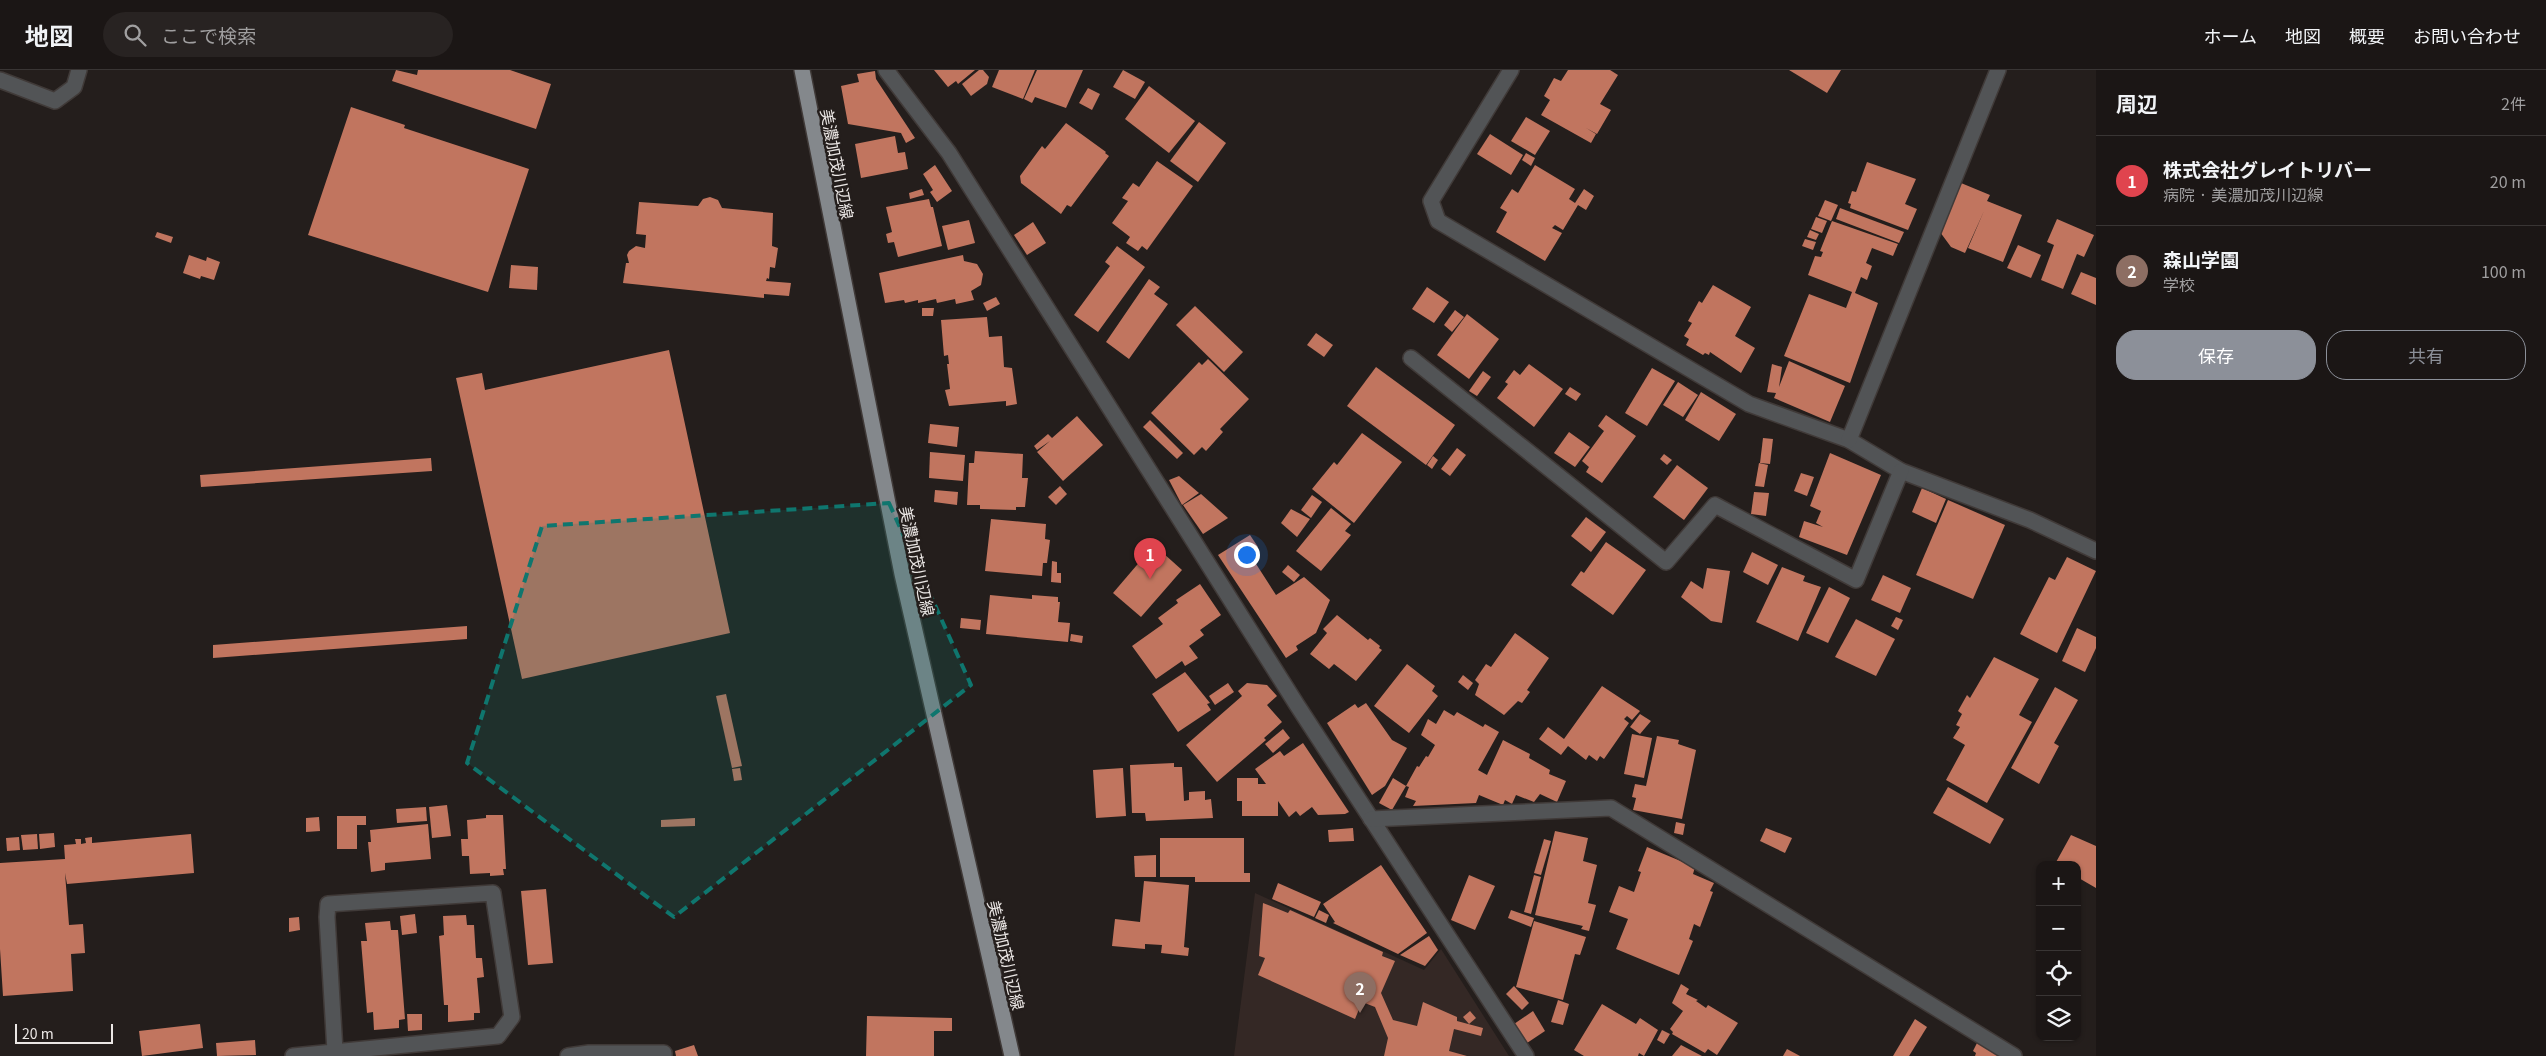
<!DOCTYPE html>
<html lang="ja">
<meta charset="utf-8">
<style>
body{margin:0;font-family:Georgia,"Noto Sans JP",serif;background:#282322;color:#f1f3f6}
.controls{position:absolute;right:15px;bottom:15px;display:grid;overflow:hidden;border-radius:10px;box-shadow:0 1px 4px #0004}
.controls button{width:45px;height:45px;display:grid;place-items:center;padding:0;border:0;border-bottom:1px solid #393534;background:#1b1615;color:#f1f3f6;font:25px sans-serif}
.scale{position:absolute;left:15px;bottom:12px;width:98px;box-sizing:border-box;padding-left:5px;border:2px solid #ebe7e5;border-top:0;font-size:14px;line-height:18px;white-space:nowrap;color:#ebe7e5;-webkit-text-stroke:4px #241e1c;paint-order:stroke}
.you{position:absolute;left:1246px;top:484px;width:18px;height:18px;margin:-12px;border:4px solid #fff;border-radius:50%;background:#1a73e8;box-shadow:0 0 0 8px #1a73e833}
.badge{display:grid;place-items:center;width:32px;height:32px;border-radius:50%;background:#8c9099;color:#fff;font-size:16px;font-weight:700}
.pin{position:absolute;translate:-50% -41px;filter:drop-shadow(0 1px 2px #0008)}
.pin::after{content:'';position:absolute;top:26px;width:18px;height:15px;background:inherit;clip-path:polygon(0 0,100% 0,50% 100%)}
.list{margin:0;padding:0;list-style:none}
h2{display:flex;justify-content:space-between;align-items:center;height:65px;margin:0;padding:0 20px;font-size:21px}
h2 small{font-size:16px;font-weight:400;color:#a09fa0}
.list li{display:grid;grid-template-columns:32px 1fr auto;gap:15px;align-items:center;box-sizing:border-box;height:90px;padding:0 20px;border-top:1px solid #393534}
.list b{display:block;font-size:19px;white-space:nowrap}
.list p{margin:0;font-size:16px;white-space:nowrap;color:#a09fa0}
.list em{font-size:16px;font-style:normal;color:#a09fa0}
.actions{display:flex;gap:10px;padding:15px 20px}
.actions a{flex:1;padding:11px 0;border:1px solid #8c9099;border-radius:20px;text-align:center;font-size:18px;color:#8c9099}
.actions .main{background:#8c9099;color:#fff}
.icon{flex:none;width:28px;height:28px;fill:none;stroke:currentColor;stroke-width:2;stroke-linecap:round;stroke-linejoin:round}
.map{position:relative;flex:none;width:2096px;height:986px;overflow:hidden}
header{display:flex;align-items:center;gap:30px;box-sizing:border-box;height:70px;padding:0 25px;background:#1b1615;border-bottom:1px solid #393534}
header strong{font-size:24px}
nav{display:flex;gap:28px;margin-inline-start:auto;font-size:18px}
.search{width:350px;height:45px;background:#282322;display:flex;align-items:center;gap:12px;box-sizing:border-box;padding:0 18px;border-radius:28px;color:#a09fa0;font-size:19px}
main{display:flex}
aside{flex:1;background:#1b1615}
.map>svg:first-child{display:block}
</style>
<header>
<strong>地図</strong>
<div class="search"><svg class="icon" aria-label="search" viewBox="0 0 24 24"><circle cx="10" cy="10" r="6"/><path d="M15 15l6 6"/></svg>ここで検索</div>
<nav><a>ホーム</a><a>地図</a><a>概要</a><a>お問い合わせ</a></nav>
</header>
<main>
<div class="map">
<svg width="2096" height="986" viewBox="0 0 2096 986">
<rect width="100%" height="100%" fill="#241e1c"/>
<polygon fill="#342825" points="1255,823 1424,900 1441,879 1509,986 1234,986"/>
<g fill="#c1755f">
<polygon points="396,0 417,5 418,0 510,0 551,14 536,59 392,11"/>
<polygon points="934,0 975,0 958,14 956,11 948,17"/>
<polygon points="979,0 983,0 989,7 987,14 971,26 962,14"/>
<polygon points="999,0 1035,0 1023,29 992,17"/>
<polygon points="1037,0 1083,0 1066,38 1035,27 1032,33 1024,29"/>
<polygon points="1123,0 1145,12 1135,29 1113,17"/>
<polygon points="1568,0 1610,0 1618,5 1600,34 1611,40 1597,64 1586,58 1596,64 1591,73 1541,45 1550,30 1544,26 1554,8 1561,11"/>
<polygon points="1789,0 1841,0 1827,23"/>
<polygon points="875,1 876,9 915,68 906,73 901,63 848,54 841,16 859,12 857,4"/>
<polygon points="1149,16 1195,51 1169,83 1125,49"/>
<polygon points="1088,18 1100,24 1092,40 1079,33"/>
<polygon points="351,37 405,55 404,58 529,99 488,222 308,165"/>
<polygon points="1526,47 1550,61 1535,85 1511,71"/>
<polygon points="1199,52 1226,73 1198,112 1170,91"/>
<polygon points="1066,53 1106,82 1105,83 1109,86 1071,137 1067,135 1061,144 1021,113 1020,106 1042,76 1045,79"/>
<polygon points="1490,64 1523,85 1511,105 1477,84"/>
<polygon points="895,66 898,83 905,82 908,99 861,108 855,74"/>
<polygon points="1526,83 1535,88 1531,96 1522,90"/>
<polygon points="1157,91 1193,116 1147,180 1142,176 1138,181 1126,173 1130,167 1112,153 1128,131 1122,128 1133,113 1139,117"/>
<polygon points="1867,92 1916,109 1905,134 1917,139 1908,160 1850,138 1851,134 1848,133 1852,121 1856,122"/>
<polygon points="935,95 952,121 937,132 930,122 933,120 923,104"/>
<polygon points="1535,95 1575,119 1569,129 1575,133 1584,119 1594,126 1586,140 1578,135 1563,160 1555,155 1552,158 1562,163 1545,191 1496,162 1507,142 1500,138 1512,119 1518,123"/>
<polygon points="1961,113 1990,125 1987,131 2022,145 2003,192 1968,178 1984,141 1965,183 1951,177 1940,162"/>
<polygon points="922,119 924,125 910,129 909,123"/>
<polygon points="710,127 718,130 722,138 773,143 772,176 778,178 775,198 770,197 769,209 767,208 766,211 791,213 789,226 764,224 764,228 623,213 626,193 629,193 627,185 629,181 636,176 645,178 646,165 636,164 639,132 698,136 703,129"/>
<polygon points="929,129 931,137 933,137 942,176 898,187 894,172 888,173 886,164 892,162 886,137"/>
<polygon points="1825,130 1838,135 1831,151 1818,146"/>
<polygon points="1840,138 1904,162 1899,173 1836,149"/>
<polygon points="1816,147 1827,151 1822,163 1811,159"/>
<polygon points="2057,149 2094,165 2084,187 2077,184 2063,219 2041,210 2054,175 2047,172"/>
<polygon points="969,150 975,173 948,180 942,156"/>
<polygon points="1832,151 1898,174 1893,186 1872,178 1866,193 1872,196 1867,210 1861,207 1855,223 1878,233 1850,313 1784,286 1809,224 1846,238 1852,222 1808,205 1815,186 1821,187 1823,182 1820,181"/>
<polygon points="1033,152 1046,173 1027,185 1014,165"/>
<polygon points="1810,160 1819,164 1816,170 1807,167"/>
<polygon points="157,162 173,167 171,173 155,167"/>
<polygon points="1805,169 1816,172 1813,180 1802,176"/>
<polygon points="2018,175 2041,185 2031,208 2007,198"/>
<polygon points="1117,176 1145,197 1098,262 1074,245 1110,196 1105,192"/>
<polygon points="189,185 206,191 207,187 220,192 214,210 201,206 200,209 183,203"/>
<polygon points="963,185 964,191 977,194 983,204 981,215 971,221 974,230 956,234 955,229 937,233 936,229 918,233 918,230 905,233 904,230 885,233 879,203"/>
<polygon points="511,195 538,197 537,220 509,218"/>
<polygon points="2081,202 2096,208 2096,235 2071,224"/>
<polygon points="1149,209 1160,217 1154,224 1168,234 1129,289 1106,272"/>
<polygon points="1713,215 1751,237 1735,266 1755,278 1741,303 1710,282 1709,285 1705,283 1703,285 1686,275 1689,269 1684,266 1692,253 1688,251 1699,231 1702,233"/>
<polygon points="1427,217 1449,232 1434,253 1412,239"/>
<polygon points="996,227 1000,234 987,241 983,233"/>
<polygon points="1195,236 1243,282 1224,302 1176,255"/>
<polygon points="922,238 934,238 933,246 922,246"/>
<polygon points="1455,240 1464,247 1452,262 1444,255"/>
<polygon points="1467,244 1499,269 1469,309 1437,285"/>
<polygon points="987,247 989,267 1002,266 1004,297 1012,298 1017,334 1006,336 1006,331 949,336 945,320 950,319 947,294 949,294 948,285 944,286 941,250"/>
<polygon points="1316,263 1333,275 1324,287 1307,275"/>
<polygon points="669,280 730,563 522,609 456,308 482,303 485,320"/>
<polygon points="1208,289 1249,329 1220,359 1223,362 1206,381 1202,377 1194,385 1151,343 1199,292 1202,295"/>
<polygon points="1789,291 1845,316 1830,352 1774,328 1776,323 1767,322 1772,294 1782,297 1779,317"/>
<polygon points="1529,294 1563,319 1534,357 1497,328 1508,314 1505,312 1514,300 1520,305"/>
<polygon points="1376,297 1455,355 1426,395 1347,336"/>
<polygon points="1652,298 1675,311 1647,356 1625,343"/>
<polygon points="1483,301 1491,307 1477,326 1469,321"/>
<polygon points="1678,312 1698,325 1683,347 1663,335"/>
<polygon points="1570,317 1581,324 1576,331 1565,324"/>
<polygon points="1701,322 1736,344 1719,371 1685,350"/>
<polygon points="1606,345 1636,366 1602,413 1586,402 1589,397 1582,391 1604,361 1598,356"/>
<polygon points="1077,346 1103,375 1063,411 1037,382 1050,371 1037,380 1034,376 1048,364 1052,368"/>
<polygon points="1150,350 1183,383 1177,389 1143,357"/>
<polygon points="930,354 959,357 957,377 928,373"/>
<polygon points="1569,362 1590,377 1575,397 1554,383"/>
<polygon points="1362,363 1402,392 1354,453 1312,419 1334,392 1337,395"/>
<polygon points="1763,368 1773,369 1770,394 1760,393"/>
<polygon points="1457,378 1466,385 1450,406 1441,399"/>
<polygon points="975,381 1023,384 1022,408 1028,408 1025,437 1016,437 1016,440 980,439 980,435 967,435 969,393 974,393"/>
<polygon points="930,382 965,385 963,411 929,408"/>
<polygon points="1830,383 1881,405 1847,485 1799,467 1804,451 1823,457 1816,453 1821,441 1810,436"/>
<polygon points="1664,384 1672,390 1667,395 1660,389"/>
<polygon points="1433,386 1438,390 1432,399 1427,395"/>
<polygon points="431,388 432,401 201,417 200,405"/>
<polygon points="1759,393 1768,395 1764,417 1755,416"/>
<polygon points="1677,395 1708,418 1684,450 1653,427"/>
<polygon points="1801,403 1814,407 1807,426 1794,421"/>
<polygon points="1179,406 1199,423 1182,435 1169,410"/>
<polygon points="1060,416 1067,424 1056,435 1048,427"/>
<polygon points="1922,418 1946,429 1936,453 1912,442"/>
<polygon points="935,420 958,422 957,435 934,432"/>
<polygon points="1754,422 1769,423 1766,446 1751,444"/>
<polygon points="1201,424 1228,448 1203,464 1183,435"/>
<polygon points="1312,425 1322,432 1311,448 1301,440"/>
<polygon points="1948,430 2005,455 1973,529 1916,505"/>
<polygon points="1331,438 1351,454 1345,461 1351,465 1321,501 1296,481"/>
<polygon points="1291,439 1310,449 1297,467 1281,453"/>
<polygon points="1586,447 1606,462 1591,482 1571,466"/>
<polygon points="991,449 1046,454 1045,469 1050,470 1047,493 1043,493 1042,506 985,501"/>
<polygon points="1250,465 1258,477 1249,483 1276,525 1304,507 1330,530 1316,563 1296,576 1298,580 1286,588 1218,485"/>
<polygon points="1606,472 1646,500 1613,545 1571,515 1581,501 1584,503"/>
<polygon points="1154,475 1182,500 1141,547 1113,523"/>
<polygon points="1752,482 1778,495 1768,515 1743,502"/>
<polygon points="2067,487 2096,501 2057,583 2020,564 2049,507 2055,510"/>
<polygon points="1052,491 1057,492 1057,503 1061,503 1061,513 1051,512"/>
<polygon points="1288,495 1300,505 1294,512 1282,502"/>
<polygon points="1782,497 1805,506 1803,511 1821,517 1798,571 1756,552"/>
<polygon points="1707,498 1730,501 1722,553 1711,551 1681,527 1691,511 1703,519"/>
<polygon points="1883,505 1911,518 1900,543 1871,530"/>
<polygon points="1200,514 1221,545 1200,560 1204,565 1189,576 1198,588 1185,596 1182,591 1156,609 1132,576 1163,554 1158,548 1178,533 1176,530"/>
<polygon points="1829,517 1850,528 1828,573 1806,563"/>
<polygon points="990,525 1032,529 1032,525 1058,527 1058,532 1060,532 1058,552 1070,553 1068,572 986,564"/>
<polygon points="1337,545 1368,570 1370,568 1380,576 1379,578 1382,580 1356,611 1334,594 1329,599 1310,584 1327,563 1323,559"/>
<polygon points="1896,547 1903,550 1898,560 1891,556"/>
<polygon points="961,548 981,550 980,560 960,558"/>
<polygon points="1856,549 1895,569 1876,606 1835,587"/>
<polygon points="467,556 467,569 213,588 213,575"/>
<polygon points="2077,558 2096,567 2096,578 2085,602 2062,591"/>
<polygon points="1515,563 1549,588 1527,620 1530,622 1522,633 1518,631 1504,645 1475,625 1479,614 1475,610 1486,594 1491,597"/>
<polygon points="1071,564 1083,566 1082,573 1070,571"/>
<polygon points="1994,587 2039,609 2019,645 2032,652 1987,733 1946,710 1965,675 1953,668 1960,657 1956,655 1962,644 1958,641 1967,625 1970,628"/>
<polygon points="1407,594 1435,616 1432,621 1438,626 1409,663 1374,636"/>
<polygon points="1185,602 1210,633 1207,634 1211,640 1178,662 1152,624"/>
<polygon points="1463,605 1473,613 1468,620 1458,612"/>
<polygon points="1228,613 1234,622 1215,635 1209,626"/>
<polygon points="1247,613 1267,615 1277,626 1267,635 1282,652 1264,668 1266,670 1217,712 1186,675 1242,626 1238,621"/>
<polygon points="1602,616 1640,641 1632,650 1627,646 1624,649 1629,653 1604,689 1600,686 1597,691 1589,685 1586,690 1568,676 1561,685 1539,669 1548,657 1564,669"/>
<polygon points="2055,617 2078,630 2054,673 2059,676 2039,714 2011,698"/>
<polygon points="726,624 742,696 732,698 716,626"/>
<polygon points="1366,633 1392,670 1407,678 1385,716 1372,725 1327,653 1355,634 1358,638"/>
<polygon points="1444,640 1454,646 1457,642 1483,657 1485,654 1499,662 1478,700 1487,705 1503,670 1530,684 1529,688 1550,700 1549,704 1566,711 1557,732 1540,724 1534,732 1516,725 1512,734 1505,730 1503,735 1479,725 1476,733 1413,736 1416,731 1405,727 1409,717 1406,716 1417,696 1419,697 1426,686 1428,687 1435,675 1421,665 1428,649 1436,654"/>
<polygon points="1640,644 1651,651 1640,664 1630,657"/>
<polygon points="1283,659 1290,668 1273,683 1265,674"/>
<polygon points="1632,664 1652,668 1644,708 1624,704"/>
<polygon points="1657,666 1679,670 1678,674 1696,680 1682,749 1633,740 1636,728 1632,727 1635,714 1646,716"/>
<polygon points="1303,673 1349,742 1345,744 1318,745 1312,737 1300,746 1296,741 1289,747 1278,731 1278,746 1242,746 1242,731 1237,731 1237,708 1258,708 1258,714 1266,714 1255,699 1280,681 1284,686"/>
<polygon points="1174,693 1174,697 1182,697 1184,731 1189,730 1189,722 1205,721 1205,730 1211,729 1213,748 1146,751 1145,743 1132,743 1130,695"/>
<polygon points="740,698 742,710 734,711 732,699"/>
<polygon points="1123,698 1126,746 1096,748 1093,700"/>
<polygon points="1393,708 1406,716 1392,740 1379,733"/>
<polygon points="1948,717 2004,749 1990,774 1933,743"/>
<polygon points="447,735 451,766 432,768 429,737"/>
<polygon points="426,737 427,751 397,753 396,739"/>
<polygon points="486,745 503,745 506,799 503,799 504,805 490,806 490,803 470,804 469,786 462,786 461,769 468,769 467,750 486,748"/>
<polygon points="337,746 366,746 366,755 357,755 357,779 337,779"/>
<polygon points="319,747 320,761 306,762 306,748"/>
<polygon points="695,748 695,756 661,757 661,750"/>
<polygon points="1676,752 1685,754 1683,765 1674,763"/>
<polygon points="428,754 431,789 385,793 385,800 371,802 368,772 371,772 370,760"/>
<polygon points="1353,758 1354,771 1329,772 1328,760"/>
<polygon points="1766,758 1792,768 1785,783 1760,771"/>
<polygon points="1555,761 1588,768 1583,791 1597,795 1588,833 1596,835 1589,861 1581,859 1583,856 1535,845"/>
<polygon points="54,763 55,777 40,779 39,764"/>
<polygon points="37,764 38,779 23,780 21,765"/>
<polygon points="191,764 194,803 67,814 65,803 69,855 83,854 85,883 71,884 73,921 3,926 0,879 0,793 65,789 64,775 76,774 75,769 81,769 81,774 86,773 85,768 92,767 92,773"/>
<polygon points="2071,765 2096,776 2096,818 2077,807 2077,795 2055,794"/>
<polygon points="19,767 20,780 7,781 6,768"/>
<polygon points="1160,768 1244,768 1244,803 1250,803 1250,812 1195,812 1195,807 1160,807"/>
<polygon points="1544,769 1551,771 1541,805 1534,803"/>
<polygon points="1647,777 1695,797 1693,804 1714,813 1710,821 1713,822 1700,857 1694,854 1689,869 1693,871 1679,905 1616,879 1628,849 1609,842 1619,816 1634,822 1641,802 1638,801"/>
<polygon points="1156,785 1156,807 1135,807 1134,786"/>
<polygon points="1381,795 1427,863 1398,884 1333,853 1335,852 1323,834"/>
<polygon points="1469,805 1495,816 1475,860 1451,850"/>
<polygon points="1534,805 1541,807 1531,844 1524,842"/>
<polygon points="1144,811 1189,815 1184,877 1189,878 1188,886 1161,883 1162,875 1145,874 1145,879 1112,876 1115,849 1140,852"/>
<polygon points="1278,813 1321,832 1314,847 1272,829"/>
<polygon points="546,819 553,893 528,895 521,821"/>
<polygon points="1263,833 1288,843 1290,840 1383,882 1382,886 1395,891 1381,923 1393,950 1417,956 1423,932 1457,947 1457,951 1483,958 1481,966 1454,959 1449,981 1467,986 1384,986 1388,968 1375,937 1362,932 1355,949 1258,905 1265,888 1259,886"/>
<polygon points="1319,840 1329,845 1326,853 1315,848"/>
<polygon points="1511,840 1534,848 1531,857 1508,848"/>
<polygon points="415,844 417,863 402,865 400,846"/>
<polygon points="466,845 467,855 474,855 476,888 482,888 484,907 477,908 480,943 474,943 474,950 448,952 448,935 444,935 439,866 444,865 443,846"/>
<polygon points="299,847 300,860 289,862 289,848"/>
<polygon points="390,851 391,860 398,860 405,949 399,950 399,958 374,960 373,942 367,943 361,871 367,871 365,853"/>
<polygon points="1534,851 1586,867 1580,885 1575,884 1563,930 1516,917"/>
<polygon points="1429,866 1438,880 1425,896 1400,885"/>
<polygon points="1681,914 1689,919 1686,924 1698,930 1696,931 1706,938 1708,935 1738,953 1717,985 1708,979 1705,983 1672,964 1673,962 1670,959 1683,941 1672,933"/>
<polygon points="1514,916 1529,933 1522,940 1506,924"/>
<polygon points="1558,930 1569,934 1563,955 1551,952"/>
<polygon points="1602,934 1636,954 1640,948 1658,960 1644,986 1639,983 1638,986 1584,986 1574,980"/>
<polygon points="1470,941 1476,948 1469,954 1463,947"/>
<polygon points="1533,941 1545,961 1527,973 1514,954"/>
<polygon points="407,944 422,944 422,960 408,961"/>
<polygon points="867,946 952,948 952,961 934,961 934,986 866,986"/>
<polygon points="1915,949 1927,957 1909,986 1893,986"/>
<polygon points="200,954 203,978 142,986 139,961"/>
<polygon points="1662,960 1670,964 1664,974 1657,970"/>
<polygon points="255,970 256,985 217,986 216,973"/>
<polygon points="1983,972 2007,986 1975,986 1976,983 1973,981 1977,973 1981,975"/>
<polygon points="694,975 698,986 676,986 675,981"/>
<polygon points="1681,975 1702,986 1672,986"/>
<polygon points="1787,979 1800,986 1783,986"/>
</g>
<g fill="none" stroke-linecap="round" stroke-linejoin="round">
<g stroke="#403a38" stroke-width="18">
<g id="minor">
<polyline points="886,0 949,83 1297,635 1526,986"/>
<polyline points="1511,0 1431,131 1438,151 1749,334 1849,370 1901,401 2030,450 2096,481"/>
<polyline points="0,10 55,31 74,17 79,0"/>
<polyline points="1411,288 1666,492 1715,435 1856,510 1901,401"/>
<polyline points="1849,370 1998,0"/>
<polyline points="1371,749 1611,738 2014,986"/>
<polyline points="293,986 498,966 512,947 493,823 328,834 327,847 335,981"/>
<polyline points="568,986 589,983 664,983 664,986"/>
</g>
</g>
<g stroke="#403a38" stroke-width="18">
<polyline id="major" points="802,0 902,504 1012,986"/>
</g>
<use href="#minor" stroke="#525456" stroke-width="15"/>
<use href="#major" stroke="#84888c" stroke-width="15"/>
</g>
<path fill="#0f766e" fill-opacity="0.2" stroke="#0f766e" stroke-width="4" stroke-dasharray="10 6" stroke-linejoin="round" d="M889,433L971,615L674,847L467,693L542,456Z"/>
<g text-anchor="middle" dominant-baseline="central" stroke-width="5" stroke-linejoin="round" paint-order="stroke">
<g font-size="16" fill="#ebe7e5" stroke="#241e1c">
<text transform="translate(838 94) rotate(79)">美濃加茂川辺線</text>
<text transform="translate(918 491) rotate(78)">美濃加茂川辺線</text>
<text transform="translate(1007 885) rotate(77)">美濃加茂川辺線</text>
</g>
</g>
</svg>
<div class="controls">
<button>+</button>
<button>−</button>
<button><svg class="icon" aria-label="locate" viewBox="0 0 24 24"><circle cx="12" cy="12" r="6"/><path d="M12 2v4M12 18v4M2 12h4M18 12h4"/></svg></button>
<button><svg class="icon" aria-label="layers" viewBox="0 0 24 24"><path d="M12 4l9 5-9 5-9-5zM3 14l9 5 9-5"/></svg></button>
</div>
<div class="scale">20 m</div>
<div class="you"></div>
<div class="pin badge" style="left:1150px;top:509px;background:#e0444e">1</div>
<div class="pin badge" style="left:1360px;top:943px;background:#8d6e63">2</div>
</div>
<aside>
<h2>周辺<small>2件</small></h2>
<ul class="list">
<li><span class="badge" style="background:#e0444e">1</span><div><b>株式会社グレイトリバー</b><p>病院 · 美濃加茂川辺線</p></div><em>20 m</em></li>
<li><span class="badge" style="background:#8d6e63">2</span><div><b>森山学園</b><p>学校</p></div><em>100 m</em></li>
</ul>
<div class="actions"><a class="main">保存</a><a>共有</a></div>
</aside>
</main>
